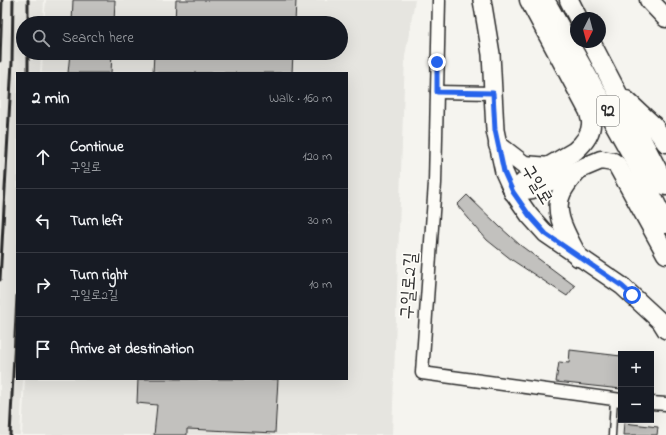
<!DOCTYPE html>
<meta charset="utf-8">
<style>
body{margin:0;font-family:"Indie Flower","Poor Story",sans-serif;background:#20242c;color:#f1f3f6}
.controls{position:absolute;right:12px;bottom:12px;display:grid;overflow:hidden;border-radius:0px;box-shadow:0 4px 16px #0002}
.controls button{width:36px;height:36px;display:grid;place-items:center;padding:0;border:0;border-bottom:1px solid #363941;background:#171b24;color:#f1f3f6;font:20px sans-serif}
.compass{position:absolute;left:570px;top:12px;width:36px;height:36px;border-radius:50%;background:#171b24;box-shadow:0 4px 16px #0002;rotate:186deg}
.stop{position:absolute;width:12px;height:12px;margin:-9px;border:3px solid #2563eb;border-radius:50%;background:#fff}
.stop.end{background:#2563eb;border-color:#fff;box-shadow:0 1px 4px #0008}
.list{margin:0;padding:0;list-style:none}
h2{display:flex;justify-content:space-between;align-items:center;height:52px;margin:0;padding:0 16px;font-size:17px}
h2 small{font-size:13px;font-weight:400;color:#9ea1a6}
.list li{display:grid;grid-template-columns:26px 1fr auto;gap:12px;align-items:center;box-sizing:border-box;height:64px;padding:0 16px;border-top:1px solid #363941}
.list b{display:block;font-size:15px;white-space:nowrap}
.list p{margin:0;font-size:13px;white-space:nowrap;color:#9ea1a6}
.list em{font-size:13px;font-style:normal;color:#9ea1a6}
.icon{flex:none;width:22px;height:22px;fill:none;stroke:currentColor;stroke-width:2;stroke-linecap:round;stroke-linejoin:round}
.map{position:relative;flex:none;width:666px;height:435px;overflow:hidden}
.search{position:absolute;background:#171b24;box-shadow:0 4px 16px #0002;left:16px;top:16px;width:332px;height:44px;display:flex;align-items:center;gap:10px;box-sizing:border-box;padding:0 14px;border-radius:22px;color:#9ea1a6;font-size:15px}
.panel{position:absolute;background:#171b24;box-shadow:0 4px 16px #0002;left:16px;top:72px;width:332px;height:308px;border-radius:0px}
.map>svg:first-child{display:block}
</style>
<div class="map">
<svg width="666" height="435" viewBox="0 0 666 435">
<rect width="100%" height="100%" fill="#f5f4ef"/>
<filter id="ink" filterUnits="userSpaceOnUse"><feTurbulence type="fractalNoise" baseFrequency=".025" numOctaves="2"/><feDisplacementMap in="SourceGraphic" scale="8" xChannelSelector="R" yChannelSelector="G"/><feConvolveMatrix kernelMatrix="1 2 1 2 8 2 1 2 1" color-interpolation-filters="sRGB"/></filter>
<g filter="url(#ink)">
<g fill="#e6e5e0">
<polygon points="0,0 44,0 43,23 23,23 23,53 41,53 40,73 17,73 17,379 23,379 20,435 0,435"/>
<polygon points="46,0 415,0 405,56 392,435 22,435 25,379 347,379 347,73 42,73 43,53 341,53 341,23 44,23"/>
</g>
<g fill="#c2c1be" stroke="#2b2b2b">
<polygon points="73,0 115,0 114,23 72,23"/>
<polygon points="176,0 296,0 295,23 175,23"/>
<polygon points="70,53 112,53 111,73 68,73"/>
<polygon points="154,53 293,53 292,73 153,73"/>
<polygon points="467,195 500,227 520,245 575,286 567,296 512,260 487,240 457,205"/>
<polygon points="570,350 621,356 621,389 556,382 559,362 569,363"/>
<polygon points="138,379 278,379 275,433 187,429 187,435 154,435 157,405 137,403"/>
<polygon points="624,423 658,427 657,435 623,435"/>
</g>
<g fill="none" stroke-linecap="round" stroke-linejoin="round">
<g stroke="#2b2b2b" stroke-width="9">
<polyline id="lane" points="612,435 614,399"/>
</g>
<g stroke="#2b2b2b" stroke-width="15">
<g id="street">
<polyline points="439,0 435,183 422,373 621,400"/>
<polyline points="437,92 493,93"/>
<polyline points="651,403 666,404"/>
</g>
</g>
<g stroke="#2b2b2b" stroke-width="20">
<polyline id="secondary" points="482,0 491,54 495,130 504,172 513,192 529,215 546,234 622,286 661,322 666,330"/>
</g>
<g stroke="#2b2b2b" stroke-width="21">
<g id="primary">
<polyline points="545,0 634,159 666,224"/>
<polyline points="569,0 578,18"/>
<polyline points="649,0 666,18"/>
<polyline points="591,42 666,186"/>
<polyline points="626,100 653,125 666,143"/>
<polyline points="498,145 524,165 550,167"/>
<path d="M577,171C572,177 566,184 562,192C551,213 569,238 578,257"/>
<polyline points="518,191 532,189 601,160 613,162 617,165 666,254"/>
<path d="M513,192L527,179L575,151C583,144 592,134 591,122C591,119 589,115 589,112L529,0"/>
</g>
</g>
<use href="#lane" stroke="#fdfcf7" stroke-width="6"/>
<use href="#street" stroke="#fdfcf7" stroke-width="12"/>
<use href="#secondary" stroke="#fdfcf7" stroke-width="17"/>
<use href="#primary" stroke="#fdfcf7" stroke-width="18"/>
<g stroke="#2b2b2b" stroke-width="3">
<polyline points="28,0 28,23"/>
<polyline points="0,61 2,0"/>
<polyline points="28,73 28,53"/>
<polyline points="0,280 12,62 13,0"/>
<polyline points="10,435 17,296"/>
</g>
</g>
</g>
<g fill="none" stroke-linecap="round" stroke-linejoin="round" filter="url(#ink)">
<polyline stroke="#2563eb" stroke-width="5" points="437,62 437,92 493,93 495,130 504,172 513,192 529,215 546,234 622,286 632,295"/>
</g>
<g text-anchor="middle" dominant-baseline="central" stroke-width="3.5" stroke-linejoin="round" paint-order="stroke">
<rect fill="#fdfcf7" stroke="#6a6a68" stroke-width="1" x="597" y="96" width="22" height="30" rx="3"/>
<g font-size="17" font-weight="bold" fill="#2b2b2b">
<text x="608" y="111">92</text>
</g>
<g font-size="18" fill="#2b2b2b" stroke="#fdfcf7">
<text transform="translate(536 185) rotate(59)">구일로</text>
<text transform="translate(410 286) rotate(-86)">구일로2길</text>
</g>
</g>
</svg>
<div class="controls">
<button>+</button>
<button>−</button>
</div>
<svg class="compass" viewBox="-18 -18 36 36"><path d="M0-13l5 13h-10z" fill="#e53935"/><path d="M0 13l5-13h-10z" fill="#9ea1a6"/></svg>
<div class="stop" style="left:632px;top:295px"></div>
<div class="stop end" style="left:437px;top:62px"></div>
<div class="search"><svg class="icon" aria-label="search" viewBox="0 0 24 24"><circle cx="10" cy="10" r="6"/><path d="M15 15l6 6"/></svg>Search here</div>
<section class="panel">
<h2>2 min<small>Walk · 160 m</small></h2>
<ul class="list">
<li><svg class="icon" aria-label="ahead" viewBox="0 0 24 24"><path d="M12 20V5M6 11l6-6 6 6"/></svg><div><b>Continue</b><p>구일로</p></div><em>120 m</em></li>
<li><svg class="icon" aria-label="left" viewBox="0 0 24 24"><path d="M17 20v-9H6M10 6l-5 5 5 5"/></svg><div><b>Turn left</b></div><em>30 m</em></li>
<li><svg class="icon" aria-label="right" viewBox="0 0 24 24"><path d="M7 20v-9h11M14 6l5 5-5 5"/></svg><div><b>Turn right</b><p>구일로2길</p></div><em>10 m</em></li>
<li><svg class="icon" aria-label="arrive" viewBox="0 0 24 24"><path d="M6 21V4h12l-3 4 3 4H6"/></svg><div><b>Arrive at destination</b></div></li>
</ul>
</section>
</div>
